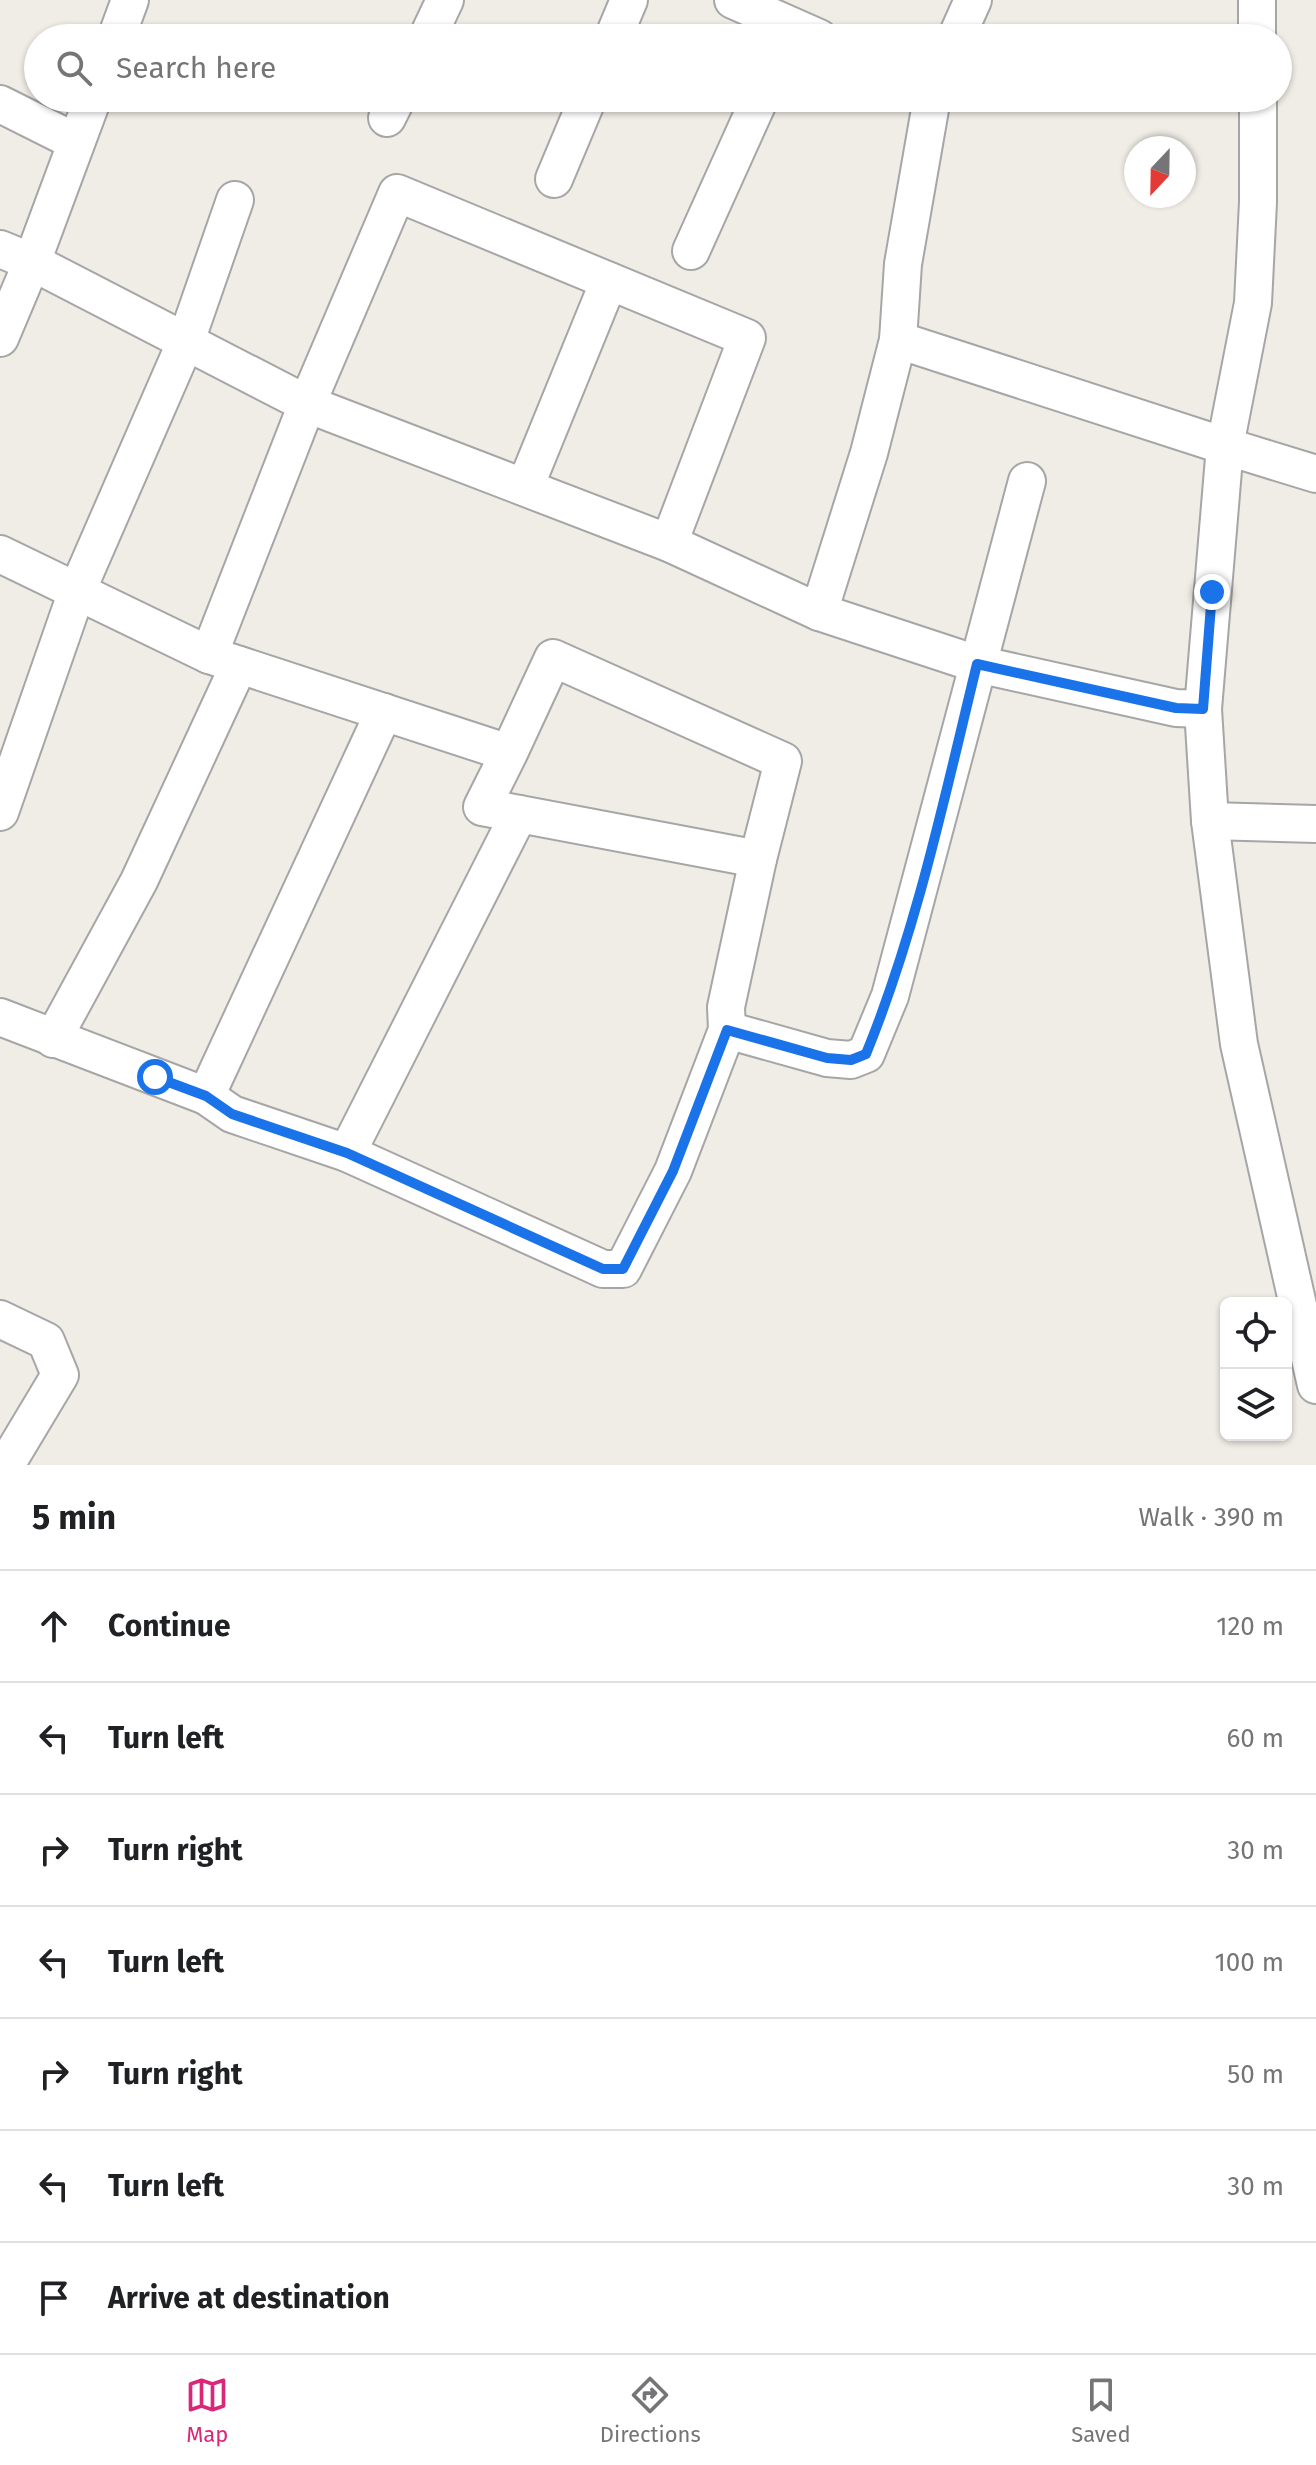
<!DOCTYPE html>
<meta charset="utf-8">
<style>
body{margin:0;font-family:"Fira Sans",sans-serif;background:#f6f6f6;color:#202124}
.controls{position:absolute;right:24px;bottom:24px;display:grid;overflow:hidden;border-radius:12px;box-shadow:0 2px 6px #0004}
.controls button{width:72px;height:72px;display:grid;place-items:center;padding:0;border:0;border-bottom:2px solid #e0e0e0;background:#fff;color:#202124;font:40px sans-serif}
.compass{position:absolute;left:1124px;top:136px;width:72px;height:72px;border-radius:50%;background:#fff;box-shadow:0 2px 6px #0004;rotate:202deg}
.stop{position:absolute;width:24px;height:24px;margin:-18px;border:6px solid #1a73e8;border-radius:50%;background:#fff}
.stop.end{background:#1a73e8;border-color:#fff;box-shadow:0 2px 8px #0008}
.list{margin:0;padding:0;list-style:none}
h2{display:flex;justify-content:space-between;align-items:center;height:104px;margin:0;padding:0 32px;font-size:34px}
h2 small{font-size:26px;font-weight:400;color:#757577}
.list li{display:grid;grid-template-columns:52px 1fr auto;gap:24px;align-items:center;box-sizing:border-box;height:112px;padding:0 32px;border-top:2px solid #e0e0e0}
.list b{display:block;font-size:30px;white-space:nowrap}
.list em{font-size:26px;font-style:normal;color:#757577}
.icon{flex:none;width:44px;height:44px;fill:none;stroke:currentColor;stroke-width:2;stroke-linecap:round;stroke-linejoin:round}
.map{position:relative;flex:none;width:1316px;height:1465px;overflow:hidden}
.search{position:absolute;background:#fff;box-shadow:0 2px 6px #0004;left:24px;right:24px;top:24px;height:88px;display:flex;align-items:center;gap:20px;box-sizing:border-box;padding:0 28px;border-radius:44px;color:#757577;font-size:30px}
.sheet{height:888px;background:#fff}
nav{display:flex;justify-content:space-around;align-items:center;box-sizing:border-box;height:112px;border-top:2px solid #e0e0e0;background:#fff;font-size:22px;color:#757577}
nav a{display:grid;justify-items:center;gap:4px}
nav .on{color:#db2777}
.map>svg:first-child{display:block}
</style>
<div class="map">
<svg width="1316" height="1465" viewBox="0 0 1316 1465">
<rect width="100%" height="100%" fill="#f0ece6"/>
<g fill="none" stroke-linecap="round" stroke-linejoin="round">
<g stroke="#a6a6a6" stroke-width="40">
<g id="minor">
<polyline points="733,0 819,38"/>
<polyline points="1257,0 1257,38"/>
<polyline points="116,38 130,0"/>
<polyline points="427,38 445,0"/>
<polyline points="613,38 629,0"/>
<polyline points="956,38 973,0"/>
<polyline points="0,104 76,142"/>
<polyline points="387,118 397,98"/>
<polyline points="554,179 588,98"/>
<polyline points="0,249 32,262 93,98"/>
<polyline points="691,251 760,98"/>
<polyline points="0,338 32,262 307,404 669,543 747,338 397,193 307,404 209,655 509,753 482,807 758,859 783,761 553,658 509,753"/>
<polyline points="898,340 1225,446 1253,303 1258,202 1258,98"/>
<polyline points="525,487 609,281"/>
<polyline points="669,543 819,612 977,664 1176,708 1203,709 1225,446 1316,474"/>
<polyline points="0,554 209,655"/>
<polyline points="819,612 869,453 898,340 903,264 932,98"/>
<polyline points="1203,709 1210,821 1239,1044 1316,1385"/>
<polyline points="0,812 77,591 186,341 235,200"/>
<polyline points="1210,821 1316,824"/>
<polyline points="0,1017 206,1096 232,1114 347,1153 603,1269 623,1269 673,1171 727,1030 726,1007 758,859"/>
<polyline points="727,1030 827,1058 851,1060 866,1054 890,996 1027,481"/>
<polyline points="53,1039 139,881 239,665"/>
<polyline points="206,1096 384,712"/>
<polyline points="347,1153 519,814"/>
<polyline points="0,1319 46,1341 60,1375 6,1465"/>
</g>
</g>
<use href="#minor" stroke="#fff" stroke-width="36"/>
</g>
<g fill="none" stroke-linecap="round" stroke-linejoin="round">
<path stroke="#1a73e8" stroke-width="10" d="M155,1077L206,1096L232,1114L347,1153L603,1269H623L673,1171L727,1030L827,1058L851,1060L866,1054C917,929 945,795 977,664L1176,708L1203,709L1212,592"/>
</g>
</svg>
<div class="controls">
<button><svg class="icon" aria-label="locate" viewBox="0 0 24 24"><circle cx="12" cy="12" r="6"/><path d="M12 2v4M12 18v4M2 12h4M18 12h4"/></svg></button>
<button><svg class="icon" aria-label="layers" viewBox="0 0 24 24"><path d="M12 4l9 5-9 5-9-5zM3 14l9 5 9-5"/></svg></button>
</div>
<svg class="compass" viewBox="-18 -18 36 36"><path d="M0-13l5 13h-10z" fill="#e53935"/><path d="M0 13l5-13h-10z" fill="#757577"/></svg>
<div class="stop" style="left:155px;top:1077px"></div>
<div class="stop end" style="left:1212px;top:592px"></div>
<div class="search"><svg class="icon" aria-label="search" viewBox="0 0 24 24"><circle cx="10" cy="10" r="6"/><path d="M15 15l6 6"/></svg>Search here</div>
</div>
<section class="sheet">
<h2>5 min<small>Walk · 390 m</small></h2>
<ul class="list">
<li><svg class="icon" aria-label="ahead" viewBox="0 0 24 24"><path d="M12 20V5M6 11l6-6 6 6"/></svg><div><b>Continue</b></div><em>120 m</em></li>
<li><svg class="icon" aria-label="left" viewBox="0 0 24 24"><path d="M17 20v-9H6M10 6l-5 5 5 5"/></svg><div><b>Turn left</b></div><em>60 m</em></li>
<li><svg class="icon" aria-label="right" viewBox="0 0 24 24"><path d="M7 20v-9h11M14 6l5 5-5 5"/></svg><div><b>Turn right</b></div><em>30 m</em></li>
<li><svg class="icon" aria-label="left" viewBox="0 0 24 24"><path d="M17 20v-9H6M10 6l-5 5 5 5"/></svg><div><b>Turn left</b></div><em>100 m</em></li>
<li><svg class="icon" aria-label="right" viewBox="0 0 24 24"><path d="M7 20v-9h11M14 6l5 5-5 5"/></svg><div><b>Turn right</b></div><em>50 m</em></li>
<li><svg class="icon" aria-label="left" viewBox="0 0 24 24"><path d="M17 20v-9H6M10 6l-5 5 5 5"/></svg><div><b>Turn left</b></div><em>30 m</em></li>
<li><svg class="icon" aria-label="arrive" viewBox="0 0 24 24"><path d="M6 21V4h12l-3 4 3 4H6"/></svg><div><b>Arrive at destination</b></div></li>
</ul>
</section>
<nav>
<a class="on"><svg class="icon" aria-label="map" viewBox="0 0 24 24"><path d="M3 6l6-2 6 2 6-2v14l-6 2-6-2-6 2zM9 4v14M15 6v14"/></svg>Map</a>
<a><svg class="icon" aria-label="directions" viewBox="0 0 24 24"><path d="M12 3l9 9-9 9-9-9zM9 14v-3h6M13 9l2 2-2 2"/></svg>Directions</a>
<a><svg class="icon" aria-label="saved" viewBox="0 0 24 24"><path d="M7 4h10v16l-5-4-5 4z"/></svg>Saved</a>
</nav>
